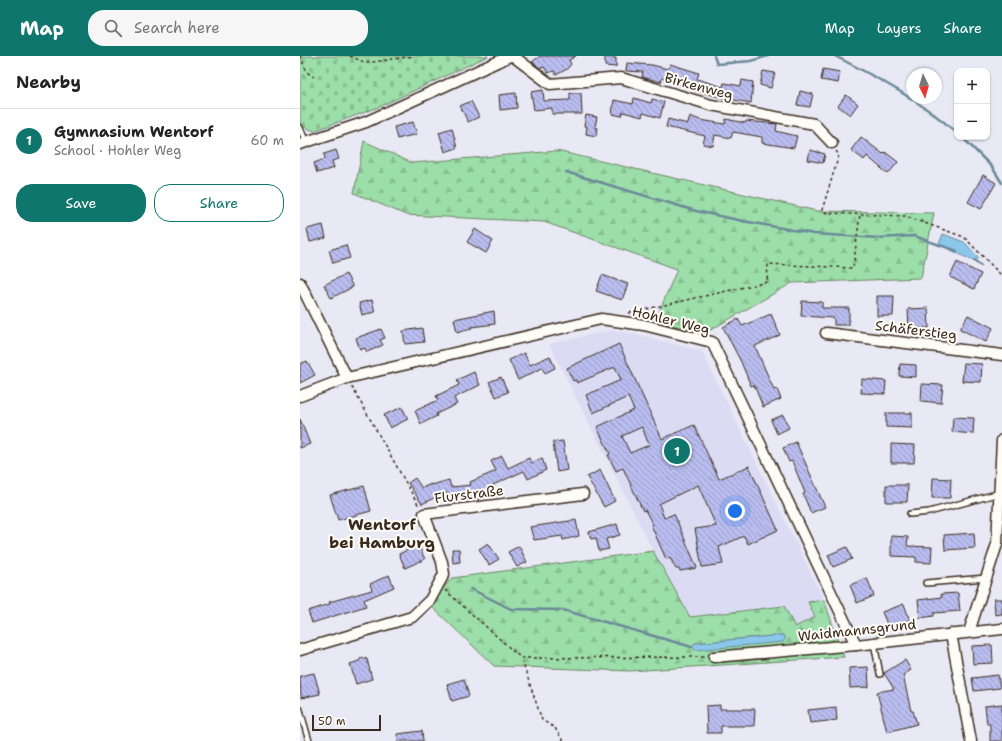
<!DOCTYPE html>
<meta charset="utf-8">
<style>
body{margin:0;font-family:"Shantell Sans",sans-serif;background:#f6f6f6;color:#222}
.controls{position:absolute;right:12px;top:12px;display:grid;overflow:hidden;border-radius:8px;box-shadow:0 1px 3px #0004}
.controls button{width:36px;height:36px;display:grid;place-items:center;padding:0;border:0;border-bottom:1px solid #e0e0e0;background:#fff;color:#222;font:20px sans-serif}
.compass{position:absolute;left:606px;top:12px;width:36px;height:36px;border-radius:50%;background:#fff;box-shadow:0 1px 3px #0004;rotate:175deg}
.scale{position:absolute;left:12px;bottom:10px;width:69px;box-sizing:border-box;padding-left:4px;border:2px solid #3b2a1e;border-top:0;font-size:11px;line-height:14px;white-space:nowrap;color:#3b2a1e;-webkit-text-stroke:3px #fdfcf7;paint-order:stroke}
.you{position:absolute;left:435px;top:455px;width:14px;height:14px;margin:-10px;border:3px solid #fff;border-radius:50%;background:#1a73e8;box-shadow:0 0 0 6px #1a73e833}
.badge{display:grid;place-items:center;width:26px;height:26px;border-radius:50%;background:#0f766e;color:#fff;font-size:13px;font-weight:700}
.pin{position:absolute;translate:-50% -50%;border:2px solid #fff;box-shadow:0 1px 4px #0006}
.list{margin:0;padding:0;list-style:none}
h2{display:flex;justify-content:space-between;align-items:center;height:52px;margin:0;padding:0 16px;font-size:17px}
h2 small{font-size:13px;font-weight:400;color:#767676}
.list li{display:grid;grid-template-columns:26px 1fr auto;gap:12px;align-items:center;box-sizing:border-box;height:64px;padding:0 16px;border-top:1px solid #e0e0e0}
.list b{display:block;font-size:15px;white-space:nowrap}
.list p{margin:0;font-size:13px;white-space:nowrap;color:#767676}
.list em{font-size:13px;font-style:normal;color:#767676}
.actions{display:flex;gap:8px;padding:12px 16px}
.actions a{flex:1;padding:9px 0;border:1px solid #0f766e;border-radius:16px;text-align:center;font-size:14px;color:#0f766e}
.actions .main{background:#0f766e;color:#fff}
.icon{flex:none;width:22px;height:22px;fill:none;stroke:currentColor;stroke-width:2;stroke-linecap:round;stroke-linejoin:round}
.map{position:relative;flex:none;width:702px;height:685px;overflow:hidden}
header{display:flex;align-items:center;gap:24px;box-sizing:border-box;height:56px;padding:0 20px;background:#0f766e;color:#fff}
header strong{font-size:19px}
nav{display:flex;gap:22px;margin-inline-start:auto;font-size:14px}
.search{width:280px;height:36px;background:#f6f6f6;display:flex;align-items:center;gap:10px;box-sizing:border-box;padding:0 14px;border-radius:16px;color:#767676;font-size:15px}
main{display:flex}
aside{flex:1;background:#fff}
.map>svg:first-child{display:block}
</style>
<header>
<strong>Map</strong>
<div class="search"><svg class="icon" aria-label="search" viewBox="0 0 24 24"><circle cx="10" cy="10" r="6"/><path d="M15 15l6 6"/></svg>Search here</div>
<nav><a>Map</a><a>Layers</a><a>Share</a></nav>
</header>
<main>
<aside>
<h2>Nearby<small></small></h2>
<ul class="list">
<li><span class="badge">1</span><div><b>Gymnasium Wentorf</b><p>School · Hohler Weg</p></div><em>60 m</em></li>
</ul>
<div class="actions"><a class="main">Save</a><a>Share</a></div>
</aside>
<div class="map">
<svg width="702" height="685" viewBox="0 0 702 685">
<defs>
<pattern id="forest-firs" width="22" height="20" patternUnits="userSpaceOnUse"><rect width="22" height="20" fill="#9cdea9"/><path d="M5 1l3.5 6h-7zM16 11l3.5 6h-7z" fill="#87bf91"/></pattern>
<pattern id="cemetery-stones" width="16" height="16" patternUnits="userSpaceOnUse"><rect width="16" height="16" fill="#9cdea9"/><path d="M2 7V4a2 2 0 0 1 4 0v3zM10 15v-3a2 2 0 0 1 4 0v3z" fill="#87bf91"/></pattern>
<pattern id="building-back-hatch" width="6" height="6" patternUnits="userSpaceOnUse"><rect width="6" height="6" fill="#b9bdef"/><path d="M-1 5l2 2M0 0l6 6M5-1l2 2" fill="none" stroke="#989ac1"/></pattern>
</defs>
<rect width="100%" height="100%" fill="#e9e9f5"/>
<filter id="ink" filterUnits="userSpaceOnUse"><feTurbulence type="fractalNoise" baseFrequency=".025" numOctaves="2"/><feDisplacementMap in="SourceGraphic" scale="8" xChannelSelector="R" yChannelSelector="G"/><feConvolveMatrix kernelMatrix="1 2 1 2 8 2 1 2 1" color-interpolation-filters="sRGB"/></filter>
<g filter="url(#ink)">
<polygon fill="#dbdcf3" points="311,274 340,279 402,295 524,544 508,546 515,561 495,571 483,550 390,561 353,495 249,288"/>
<g fill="url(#forest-firs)" stroke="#6c8464" fill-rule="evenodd">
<polygon points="64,85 112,107 257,95 517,155 634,157 621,222 492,227 407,276 355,266 377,213 244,166 106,159 54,137"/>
<path d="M353,495L390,561L484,550L495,571L515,561L508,546L524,544L544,601L330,615L194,610L129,548L152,522ZM483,579L392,591L395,587Z"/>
</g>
<polygon fill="url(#cemetery-stones)" stroke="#6c8464" points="0,0 188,0 79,51 14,75 0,69"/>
<g fill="#8bc7eb" stroke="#6b8899">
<polygon points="643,178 664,186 679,202 675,206 639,188"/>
<polygon points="483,579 486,582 483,586 395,594 392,591 395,587"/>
</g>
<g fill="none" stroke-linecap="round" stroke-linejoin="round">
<g stroke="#6b8899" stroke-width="2.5">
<polyline points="414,0 417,8 451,5 468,0"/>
<path d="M535,0C578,22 621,45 657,77"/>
<polyline points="662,81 692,111 702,127"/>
<polyline points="266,116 396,155 443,165 514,178 579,182 614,180 657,195"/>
<polyline points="674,204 681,210"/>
<polyline points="171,533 211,553 263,554 392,591"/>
</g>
</g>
<g fill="url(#building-back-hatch)" stroke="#3b2a1e" fill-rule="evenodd">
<polygon points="240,0 276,0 269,4 271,8 267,13 256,19 254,15 248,17 244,11 240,12 232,6"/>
<polygon points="305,1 316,2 316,11 305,10"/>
<polygon points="327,7 352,9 368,13 370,8 399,17 397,23 423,31 424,27 441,30 442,24 453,26 451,47 423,42 393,34 362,22 361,26 342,21 343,16 326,15"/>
<polygon points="523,13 540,16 538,27 521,24"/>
<polygon points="463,15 475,17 471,32 460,29"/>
<polygon points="243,34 244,45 270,44 270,37 281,37 282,58 252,58 252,52 234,54 231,36"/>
<polygon points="500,35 513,38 510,51 497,49"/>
<polygon points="216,37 217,52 200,54 199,39"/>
<polygon points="546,39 558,48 550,59 538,50"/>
<polygon points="334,42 351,47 352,43 364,46 360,62 343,57 342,61 323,56 322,60 312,58 314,44 333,48"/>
<polygon points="171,45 179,61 168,66 160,50"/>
<polygon points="286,59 297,61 295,71 298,72 296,80 286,78 287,70 284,70"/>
<polygon points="390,60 400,64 425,68 426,63 445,67 446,65 477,68 476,75 497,80 494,92 462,87 462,81 433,76 431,82 415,79 413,90 403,88 405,80 366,71 368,63 388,68"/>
<polygon points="113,66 117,78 97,83 94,71"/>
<polygon points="152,72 157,92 145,96 139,76"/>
<polygon points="561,81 583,98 585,96 598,106 588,118 567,100 564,104 551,94"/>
<polygon points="36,94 39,103 32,105 34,112 17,117 14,107 25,103 24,98"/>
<polygon points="510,94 525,98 523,107 508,104"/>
<polygon points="683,119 696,127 681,153 668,146"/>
<polygon points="23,169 26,182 10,186 7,173"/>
<polygon points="175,173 193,185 186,197 167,186"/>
<polygon points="46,189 50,202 33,207 29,194"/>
<polygon points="657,206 681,218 674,233 650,221"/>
<polygon points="46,218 53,231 31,242 24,229"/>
<polygon points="302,219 328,228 322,244 296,235"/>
<polygon points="577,240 594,240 593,260 577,260"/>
<polygon points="72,244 75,256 62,259 59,247"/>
<polygon points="502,245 522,246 522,252 549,252 549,269 534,269 534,262 501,260"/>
<polygon points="628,252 629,272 609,273 608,253"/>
<polygon points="194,255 195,268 171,271 172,272 157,276 154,263"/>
<polygon points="471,258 480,279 455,290 474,334 477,333 481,343 463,351 454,329 451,330 441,306 423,271 438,263 442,270"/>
<polygon points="668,259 693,272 686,286 660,273"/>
<polygon points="122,272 124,286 105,288 103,275"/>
<polygon points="81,273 85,282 80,284 83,289 67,296 65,292 60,294 56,282"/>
<path d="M319,288L362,383L394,369L419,423L449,410L478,474L448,488L444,480L419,491L423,508L402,511L395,473L416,470L398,429L359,448L364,462L374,458L397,512L380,515L379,513H376L370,502L366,503L351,469H353L345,454L343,455L323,412L316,415L308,399L310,398L297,371L334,354L328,341L293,357L286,339L321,324L315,311L277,327L276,324L273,325L267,312ZM342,371L349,389L330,397L322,380Z"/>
<polygon points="224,297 230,309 250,300 255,312 245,317 242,312 218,324 209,304"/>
<polygon points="7,305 15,319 0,327 0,308"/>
<polygon points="664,307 682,308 681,326 662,325"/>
<polygon points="600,308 616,309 616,321 599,320"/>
<polygon points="174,316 180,329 154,342 157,348 136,358 137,360 121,368 115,355 138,344 136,340 159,329 157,324"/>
<polygon points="201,321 208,336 196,341 189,326"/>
<polygon points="562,323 586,325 585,338 561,337"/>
<polygon points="622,328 643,329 641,347 621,345"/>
<polygon points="102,351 108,363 90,372 84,359"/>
<polygon points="586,357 612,357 612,372 586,371"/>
<polygon points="483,359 489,372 477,378 471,364"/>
<polygon points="653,361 674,362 673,378 652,376"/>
<polygon points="0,363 10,388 0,392"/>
<polygon points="263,385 267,414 257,416 253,386"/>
<polygon points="496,386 525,451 511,457 503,438 505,437 492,405 489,406 483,392"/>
<polygon points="591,388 615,389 614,407 591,407"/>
<polygon points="202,400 208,412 229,402 231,407 242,402 246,414 228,423 224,415 193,429 196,436 177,444 176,441 148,446 146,436 122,448 108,427 115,422 122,432 131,428 132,429 149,424 151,431 171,429 170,426 196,415 191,405"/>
<polygon points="300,414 315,445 304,451 287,421"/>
<polygon points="633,422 651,423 650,442 632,442"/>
<polygon points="586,429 608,429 607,446 586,446"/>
<polygon points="64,430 71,455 38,464 30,439"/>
<polygon points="276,464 279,480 263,484 262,480 234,484 230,471"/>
<polygon points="317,468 320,479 306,483 309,493 299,495 296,482 291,483 289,476"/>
<polygon points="674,477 675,492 645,494 644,479"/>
<polygon points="591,480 608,481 607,490 632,491 631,507 616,506 616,501 591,500"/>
<polygon points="188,487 199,503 189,509 179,493"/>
<polygon points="118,489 125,503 105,512 99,498"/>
<polygon points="219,490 227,506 217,511 208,496"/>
<polygon points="547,491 552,503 533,511 528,499"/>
<polygon points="152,493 159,493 160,506 153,507"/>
<polygon points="89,519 94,531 64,544 66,550 12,567 8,555 30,548 29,546 72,534 70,528"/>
<polygon points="567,522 574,540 557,547 550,529"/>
<polygon points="658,537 660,555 634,557 634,560 620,562 618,544 642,541 641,538"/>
<polygon points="694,543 702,543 702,558 695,559"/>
<polygon points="604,548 610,565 589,573 582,556"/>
<polygon points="692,589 693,607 673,608 672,590"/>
<polygon points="61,602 67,603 72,623 56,628 50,608 59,605"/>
<polygon points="605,604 611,614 603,619 611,655 613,655 617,668 587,676 577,636 594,633 584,617"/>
<polygon points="568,611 569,631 550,632 549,612"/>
<polygon points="14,617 20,638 1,642 0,620"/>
<polygon points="698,619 700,632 674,635 672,622"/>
<polygon points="164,623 169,640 152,645 147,628"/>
<polygon points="702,648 702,685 690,685 690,668 687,668 685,650"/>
<polygon points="420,649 420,653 455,653 454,670 421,670 421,677 407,677 406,650"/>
<polygon points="536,651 537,664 510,667 508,654"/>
<polygon points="122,675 123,685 98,685 97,678"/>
</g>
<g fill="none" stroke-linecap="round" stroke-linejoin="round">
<g stroke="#3b2a1e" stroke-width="8">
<g id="service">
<polyline points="0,72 6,86"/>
<polyline points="610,458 629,456 700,437"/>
<polyline points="626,527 686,522"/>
<polyline points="574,587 580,618"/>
<polyline points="0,654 9,685"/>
</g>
</g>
<g stroke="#3b2a1e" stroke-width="13">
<g id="minor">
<polyline points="213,0 250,28 321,22 411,49 514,68 532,87"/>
<polyline points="0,88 66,66 210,0"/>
<polyline points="0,227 47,322"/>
<polyline points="526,277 702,299"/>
<polyline points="0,340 47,322 301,263 344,269 412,286 556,589"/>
<polyline points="669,576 697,488 702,384"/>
<polyline points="651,578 671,685"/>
<polyline points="0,594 112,561 130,544 144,518 142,506 124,458 283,438"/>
<polyline points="414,601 556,589 702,573"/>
</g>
</g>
<g stroke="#3b2a1e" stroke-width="1.5" stroke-dasharray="3 3" stroke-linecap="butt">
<polyline points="0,0 7,16 14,21"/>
<polyline points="50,0 66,7 114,0"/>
<polyline points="536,95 539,99 522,154 527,157 605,160 664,181 702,220"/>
<polyline points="329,257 467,226 468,208 553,212 560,158"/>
<polyline points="52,331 119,450"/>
<polyline points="145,534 221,602"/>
<polyline points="263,685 255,672 242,664 221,602 405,601"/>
</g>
<use href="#service" stroke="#fdfcf7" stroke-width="5"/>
<use href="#minor" stroke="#fdfcf7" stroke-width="10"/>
</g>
</g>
<g text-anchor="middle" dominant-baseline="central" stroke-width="4" stroke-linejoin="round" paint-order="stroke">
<g font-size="14" fill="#3b2a1e" stroke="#fdfcf7">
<text transform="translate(399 30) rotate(15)">Birkenweg</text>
<text transform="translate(371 264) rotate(14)">Hohler Weg</text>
<text transform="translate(616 274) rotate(7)">Schäferstieg</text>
<text transform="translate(169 438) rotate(-7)">Flurstraße</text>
<text transform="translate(557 574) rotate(-6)">Waidmannsgrund</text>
</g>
<g font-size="16" font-weight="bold" fill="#3b2a1e" stroke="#fdfcf7">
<text x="82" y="468">Wentorf<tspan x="82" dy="18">bei Hamburg</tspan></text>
</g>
</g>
</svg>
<div class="controls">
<button>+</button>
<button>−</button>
</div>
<svg class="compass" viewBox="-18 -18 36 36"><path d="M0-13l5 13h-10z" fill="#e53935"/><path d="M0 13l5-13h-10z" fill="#767676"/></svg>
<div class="scale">50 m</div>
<div class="you"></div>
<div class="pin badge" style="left:377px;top:395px">1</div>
</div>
</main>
